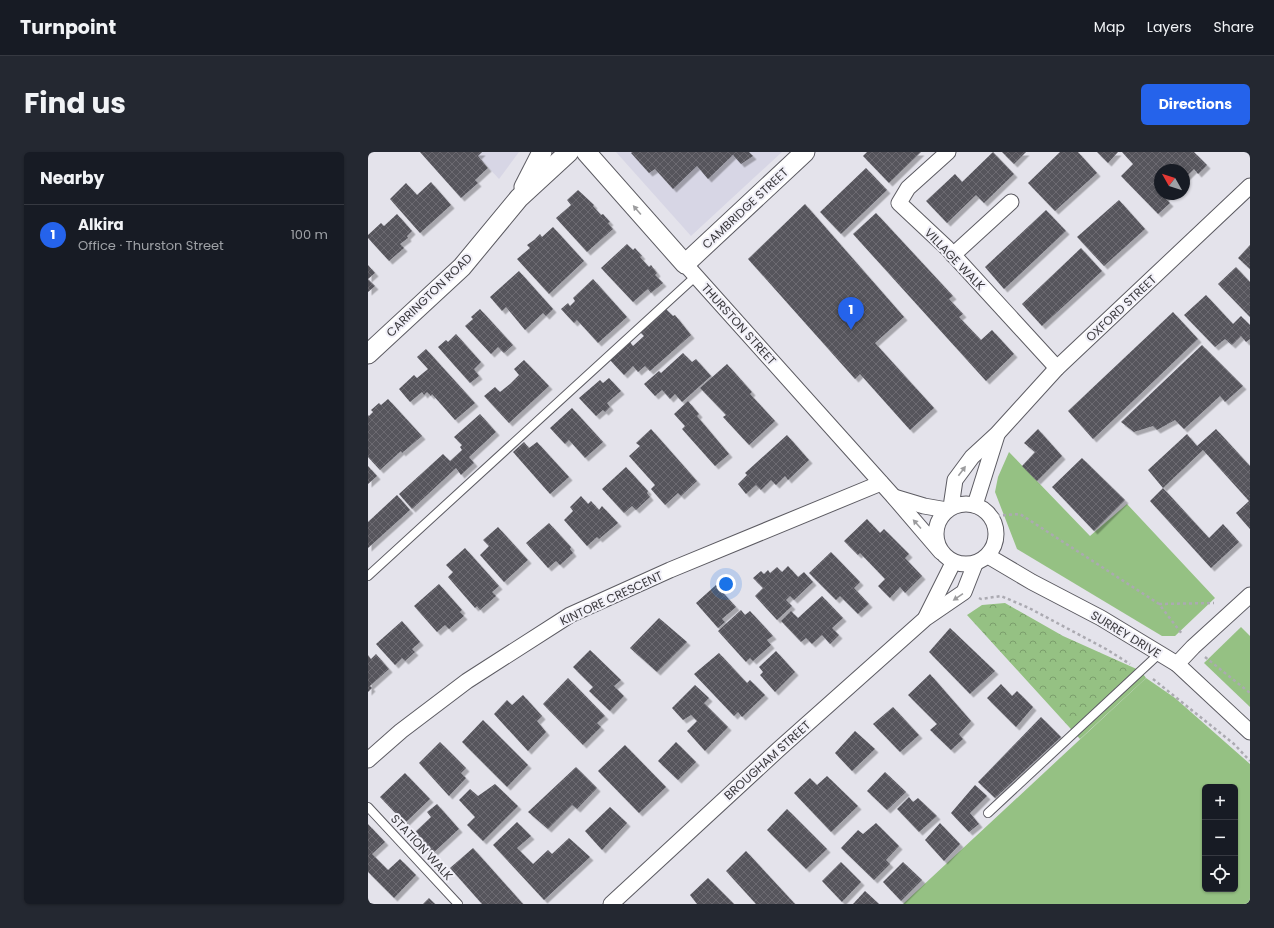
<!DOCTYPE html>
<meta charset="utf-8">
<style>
body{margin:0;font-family:Poppins,sans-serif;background:#242831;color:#f1f3f6}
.controls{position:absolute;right:12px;bottom:12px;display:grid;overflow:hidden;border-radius:6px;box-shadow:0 1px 3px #0004}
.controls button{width:36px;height:36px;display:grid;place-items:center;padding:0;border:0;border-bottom:1px solid #363941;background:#171b24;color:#f1f3f6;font:20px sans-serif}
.compass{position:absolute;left:786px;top:12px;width:36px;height:36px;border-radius:50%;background:#171b24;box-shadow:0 1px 3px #0004;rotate:309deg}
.you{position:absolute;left:358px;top:432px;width:14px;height:14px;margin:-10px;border:3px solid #fff;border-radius:50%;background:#1a73e8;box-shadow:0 0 0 6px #1a73e833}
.badge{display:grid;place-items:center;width:26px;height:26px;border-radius:50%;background:#2563eb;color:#fff;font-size:13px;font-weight:700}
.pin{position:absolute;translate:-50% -33px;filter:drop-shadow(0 1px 2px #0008)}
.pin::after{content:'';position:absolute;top:21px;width:14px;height:12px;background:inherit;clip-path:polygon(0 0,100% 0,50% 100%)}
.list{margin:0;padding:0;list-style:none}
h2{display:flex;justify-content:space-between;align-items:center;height:52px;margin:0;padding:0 16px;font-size:17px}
h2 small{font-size:13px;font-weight:400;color:#9ea1a6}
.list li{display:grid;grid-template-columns:26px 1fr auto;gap:12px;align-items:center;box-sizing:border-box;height:60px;padding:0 16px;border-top:1px solid #363941}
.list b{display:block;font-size:15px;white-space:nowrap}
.list p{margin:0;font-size:13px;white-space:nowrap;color:#9ea1a6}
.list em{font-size:13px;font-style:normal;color:#9ea1a6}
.icon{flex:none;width:22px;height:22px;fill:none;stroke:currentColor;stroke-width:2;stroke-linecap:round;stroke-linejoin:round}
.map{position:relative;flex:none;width:882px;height:752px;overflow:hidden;border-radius:6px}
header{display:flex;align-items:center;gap:24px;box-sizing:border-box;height:56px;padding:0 20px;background:#171b24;border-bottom:1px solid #363941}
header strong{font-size:19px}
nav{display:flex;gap:22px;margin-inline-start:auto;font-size:14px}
.intro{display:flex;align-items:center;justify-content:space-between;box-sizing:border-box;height:96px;padding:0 24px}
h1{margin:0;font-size:28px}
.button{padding:10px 18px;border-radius:6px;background:#2563eb;color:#fff;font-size:14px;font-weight:700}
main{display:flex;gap:24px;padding:0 24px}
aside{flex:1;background:#171b24;border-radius:6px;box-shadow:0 1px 3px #0004}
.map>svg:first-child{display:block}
</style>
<header>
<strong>Turnpoint</strong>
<nav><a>Map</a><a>Layers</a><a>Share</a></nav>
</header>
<div class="intro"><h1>Find us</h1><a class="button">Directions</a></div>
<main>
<aside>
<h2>Nearby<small></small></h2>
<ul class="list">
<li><span class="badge">1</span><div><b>Alkira</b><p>Office · Thurston Street</p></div><em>100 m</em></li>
</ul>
</aside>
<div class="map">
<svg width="882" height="752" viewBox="0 0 882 752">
<defs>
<pattern id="park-crowns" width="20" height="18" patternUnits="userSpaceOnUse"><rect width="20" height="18" fill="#95c183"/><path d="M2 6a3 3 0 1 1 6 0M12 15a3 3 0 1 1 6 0" fill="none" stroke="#7b9e6c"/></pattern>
<pattern id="building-cross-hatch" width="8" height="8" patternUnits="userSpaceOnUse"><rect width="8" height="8" fill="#56555c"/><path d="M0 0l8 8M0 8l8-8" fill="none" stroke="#6c6b71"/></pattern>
<filter id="shadow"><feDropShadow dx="3.5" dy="3.5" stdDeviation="0" flood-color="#0004"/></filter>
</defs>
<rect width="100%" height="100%" fill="#e4e3eb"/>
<g fill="#d7d6e5">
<polygon points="106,0 151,0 131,27"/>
<polygon points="248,0 414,0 323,84"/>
</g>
<g fill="#95c183" fill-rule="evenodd">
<polygon points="641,300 722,384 759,352 847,446 807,484 794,484 649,397 627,340 630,325"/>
<polygon points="873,475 882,484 882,555 836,511"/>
<path d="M778,526L807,546L882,612V752H535ZM837,635H867V737H837Z"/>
</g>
<polygon fill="url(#park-crowns)" points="637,451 695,484 773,519 778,526 712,587 599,463 614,453"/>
<g fill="url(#building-cross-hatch)" filter="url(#shadow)">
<polygon points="52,0 114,0 110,4 120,16 107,28 110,31 93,46"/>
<polygon points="264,0 381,0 385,4 373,12 365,3 340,27 329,14 305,37 287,17 281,21 263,1"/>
<polygon points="499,0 553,0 521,31 495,4"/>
<polygon points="625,0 646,22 616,51 608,43 579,71 558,49 587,22 594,30"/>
<polygon points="634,0 658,0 646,12"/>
<polygon points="692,0 710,0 729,21 687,59 660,31"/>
<polygon points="729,0 750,0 740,11"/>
<polygon points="754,0 826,0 839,13 830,22 826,17 816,27 816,18 792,18 792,42 801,42 797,46 802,51 790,62 753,24 765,12"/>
<polygon points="498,16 519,38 473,82 452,60"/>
<polygon points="63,30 83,53 52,81 22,47 38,31 49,43"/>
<polygon points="210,38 226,53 225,54 233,63 235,62 242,70 240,71 245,77 219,100 188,66 203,53 199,48"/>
<polygon points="751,48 777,77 736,114 709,85"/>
<polygon points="437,52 536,165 507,191 566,256 542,278 492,222 487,227 380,107"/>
<polygon points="678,58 698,79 636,137 617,115"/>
<polygon points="508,61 585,144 581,147 595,162 591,165 613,188 624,178 646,202 618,229 485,82"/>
<polygon points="29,62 44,79 39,84 40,86 32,92 36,96 21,109 0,86 0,83 13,71 16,74"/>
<polygon points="185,75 216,109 181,142 149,107 162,96 159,93 166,88 172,82 174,85"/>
<polygon points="259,92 265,98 267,96 274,104 272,105 281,115 283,113 289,121 287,123 295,131 283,141 280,137 265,150 233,116"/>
<polygon points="882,93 882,117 870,106"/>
<polygon points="713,96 734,119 674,174 654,152"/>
<polygon points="0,113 7,121 0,127 7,134 0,140"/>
<polygon points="868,115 882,130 882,165 850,132"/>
<polygon points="151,119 185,157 178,164 175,161 157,178 138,155 134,159 122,145"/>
<polygon points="225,127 259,165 230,191 209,168 206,171 193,157 200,151 202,154 207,149 205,146"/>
<polygon points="838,143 865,172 873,164 882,173 882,187 878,190 873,184 864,193 857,187 847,195 816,163"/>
<polygon points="112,157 145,193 136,201 130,195 123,202 97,174 105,167 103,165"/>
<polygon points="298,157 305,164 307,163 323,183 282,219 277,214 270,220 265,214 256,223 242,208 262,190 265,194 276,184 272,180"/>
<polygon points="805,160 830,187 725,287 700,259"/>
<polygon points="88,182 113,210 106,217 111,224 102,231 70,195 78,188 80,190"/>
<polygon points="834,193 875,234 857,250 852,244 816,277 807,268 789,278 785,274 766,280 753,270"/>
<polygon points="58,197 107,251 87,268 64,242 63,244 59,240 56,243 54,240 42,250 31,237 46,223 49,226 60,217 49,205"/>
<polygon points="315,201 324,210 328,207 343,224 314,250 307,242 302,247 294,238 287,244 276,232 291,219 293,221"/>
<polygon points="156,208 181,234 141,271 116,244 127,235 132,240 142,232 151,223 146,217"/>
<polygon points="359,212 384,240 382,242 407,269 381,293 355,265 358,263 332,236"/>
<polygon points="241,226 253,239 239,251 242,255 237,260 235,258 228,264 211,246 232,228 235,231"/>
<polygon points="20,247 54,284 34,301 33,299 12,318 0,305 0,263 1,264 5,260 3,258 11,251 13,253"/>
<polygon points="320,249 331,262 329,264 361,302 347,314 314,277 317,274 306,262"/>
<polygon points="204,256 235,290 217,306 201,288 197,292 182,276"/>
<polygon points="112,262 128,280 101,305 106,311 93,323 88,316 44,357 31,342 75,302 82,309 94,298 92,295 94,293 86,285"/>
<polygon points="283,277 329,329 313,344 310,341 297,353 283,337 287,333 261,304 272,294 268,291"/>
<polygon points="670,277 694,304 669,329 654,314 667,300 656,291"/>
<polygon points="848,277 882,314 882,377 868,361 881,349 835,298 795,336 780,318 819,282 829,294"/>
<polygon points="419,283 441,308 420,328 417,324 408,333 403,328 393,338 388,333 378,342 370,332 379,323 377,321"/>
<polygon points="156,290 161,296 169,290 201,325 182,342 145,300"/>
<polygon points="714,306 757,348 726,379 684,335"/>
<polygon points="0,314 9,324 0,332"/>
<polygon points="258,315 280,339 279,341 282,345 268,358 264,354 256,361 234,337"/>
<polygon points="795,336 841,386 855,372 871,390 843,416 782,349"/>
<polygon points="29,343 42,358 0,396 0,370"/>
<polygon points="213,344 220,352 223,349 231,358 234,354 250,371 231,387 229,385 219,394 196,368 205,359 202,355"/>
<polygon points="499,367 512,381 516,377 541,402 537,406 554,424 537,441 532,435 522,446 510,434 517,427 492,401 490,403 476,389"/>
<polygon points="181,371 203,395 202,397 205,401 192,413 188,409 180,416 158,391"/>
<polygon points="130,375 160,408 136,430 112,403 121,394 115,388"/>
<polygon points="97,396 131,434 124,440 128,444 112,458 109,454 107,456 80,425 85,420 78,413"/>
<polygon points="463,400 492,430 486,436 501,452 490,462 472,444 468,448 441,421"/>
<polygon points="420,414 430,425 436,420 445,430 426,448 422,444 418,448 424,454 409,468 387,444 395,436 385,426 393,419 396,422 400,418 402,421 409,415 414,420"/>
<polygon points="71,432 94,458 92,460 96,464 81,477 77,473 69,480 46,454"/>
<polygon points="348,433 368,455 354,467 357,470 350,476 328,451"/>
<polygon points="454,444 475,466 464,476 471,483 462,492 454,483 444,492 438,486 433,490 413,469 423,459 430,466"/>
<polygon points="373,458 377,463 382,459 405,484 399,488 403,493 385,509 382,506 378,510 350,479"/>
<polygon points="291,466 319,490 289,520 262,496"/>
<polygon points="34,469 52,490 44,497 47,500 37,509 34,506 27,513 8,492"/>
<polygon points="582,476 627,519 602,542 561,500"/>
<polygon points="222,498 253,528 246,534 256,544 242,559 221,539 225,535 205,515"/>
<polygon points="408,499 427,520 407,540 392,523 395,520 391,515"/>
<polygon points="351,501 379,531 382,528 397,543 374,565 370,560 366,564 326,522"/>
<polygon points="8,502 21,517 2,534 4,536 0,540 0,503 3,507"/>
<polygon points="562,522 603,569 591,582 595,587 583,598 562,578 569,572 540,543"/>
<polygon points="200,526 237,564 229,571 233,575 215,593 175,552"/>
<polygon points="633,532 644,544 649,539 665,555 648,575 619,546"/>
<polygon points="327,533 341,546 336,551 360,575 337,599 319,579 329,569 323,563 315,568 304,556"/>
<polygon points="155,543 174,564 169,569 178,580 160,599 126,562 139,548 144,553"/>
<polygon points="525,555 551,583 532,600 505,572"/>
<polygon points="673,565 693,585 627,646 610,630"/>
<polygon points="115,568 160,613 139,635 94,590"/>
<polygon points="487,579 507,597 484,619 467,601"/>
<polygon points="72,590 98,616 93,621 98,626 81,644 51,611"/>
<polygon points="308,590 328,610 310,628 290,609"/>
<polygon points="257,593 298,635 271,661 230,619"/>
<polygon points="208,615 229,636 209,657 204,653 180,677 160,660"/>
<polygon points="517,620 538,640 519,658 499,639"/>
<polygon points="37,621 62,647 37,671 12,645"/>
<polygon points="459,624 490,654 463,680 426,641 442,626 449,633"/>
<polygon points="127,632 150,654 115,689 99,673 107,665 91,648 102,637 110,644"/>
<polygon points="607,633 619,644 602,661 611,672 601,680 583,661"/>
<polygon points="541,645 545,650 550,646 569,664 551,680 529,657"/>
<polygon points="69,652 91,677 64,702 45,682 63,665 59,660"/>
<polygon points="242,655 259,671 234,698 217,679"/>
<polygon points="419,657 459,697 438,717 399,678"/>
<polygon points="149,670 163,684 149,696 165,712 180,698 184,702 201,686 222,705 176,748 125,693"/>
<polygon points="508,671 531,694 518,708 522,712 506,728 473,696 490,678 495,682"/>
<polygon points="572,671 592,692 576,709 557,688"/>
<polygon points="0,672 17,690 4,702 20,718 32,707 48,723 26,746 0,720"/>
<polygon points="105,696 155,752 114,752 82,716"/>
<polygon points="378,699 427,752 388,752 358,719"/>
<polygon points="473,710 493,730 474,750 454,729"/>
<polygon points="535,710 554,728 533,749 515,730"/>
<polygon points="340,726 366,752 329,752 322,743"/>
<polygon points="497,739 511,752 485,752"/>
<polygon points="61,746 67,752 55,752"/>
</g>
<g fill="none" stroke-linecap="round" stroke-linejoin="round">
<g stroke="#5c5b62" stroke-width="10">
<g id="service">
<polyline points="0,424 328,124"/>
<polyline points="0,655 90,752"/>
<polyline points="620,661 792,501"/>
</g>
</g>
<g stroke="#5c5b62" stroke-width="17">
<g id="minor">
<polyline points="580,0 540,36 531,51 579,96 689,216"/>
<polyline points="585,103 643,50"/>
<polyline points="317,112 525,344 573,400"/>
<polyline points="526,345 556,354 579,358"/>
<circle cx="598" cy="382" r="30"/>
<polyline points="607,353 629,283"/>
<polyline points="583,355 587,328 604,305 629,282 689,216 882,34"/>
<polyline points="620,404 664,430 733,466 809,512 882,580"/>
<polyline points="558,465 585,411"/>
<polyline points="809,512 825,495 882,443"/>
<polyline points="0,608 33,579 99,529 202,463 302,418 513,331"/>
<polyline points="243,752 411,597 558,466 596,440 607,412"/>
</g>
</g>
<g stroke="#5c5b62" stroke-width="21">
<g id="tertiary">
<polyline points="218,0 317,112 437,0"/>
<polyline points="156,35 174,0"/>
<polyline points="0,202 94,115 151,46 201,0"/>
</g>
</g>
<g stroke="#abaab1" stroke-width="2.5" stroke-dasharray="3 3" stroke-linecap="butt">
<polyline points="623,364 652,362 791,452 814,482"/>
<polyline points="611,446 613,447 633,444 661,456 738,497 762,512"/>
<polyline points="791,452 846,451"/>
<polyline points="837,505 882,541"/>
<polyline points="785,527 866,592 882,609"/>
</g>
<use href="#service" stroke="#fff" stroke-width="8"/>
<use href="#minor" stroke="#fff" stroke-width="15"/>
<use href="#tertiary" stroke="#fff" stroke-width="19"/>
</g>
<defs><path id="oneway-solid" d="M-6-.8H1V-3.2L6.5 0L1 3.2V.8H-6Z"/></defs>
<g fill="#9c9c9e">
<use href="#oneway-solid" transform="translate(269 58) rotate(-131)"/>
<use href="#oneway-solid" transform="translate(594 319) rotate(-53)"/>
<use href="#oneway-solid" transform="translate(549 372) rotate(-132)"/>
<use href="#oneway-solid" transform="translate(590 445) rotate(146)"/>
</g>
<g text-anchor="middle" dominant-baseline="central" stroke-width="4" stroke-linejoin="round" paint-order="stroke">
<g font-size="12" fill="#39383c" stroke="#f1f0f8">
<text transform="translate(377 56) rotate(-43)">CAMBRIDGE STREET</text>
<text transform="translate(587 107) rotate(46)">VILLAGE WALK</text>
<text transform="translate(61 143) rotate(-44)">CARRINGTON ROAD</text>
<text transform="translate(753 156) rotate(-43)">OXFORD STREET</text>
<text transform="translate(371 172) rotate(48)">THURSTON STREET</text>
<text transform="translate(243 446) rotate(-25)">KINTORE CRESCENT</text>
<text transform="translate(758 482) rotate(31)">SURREY DRIVE</text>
<text transform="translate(399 608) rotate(-42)">BROUGHAM STREET</text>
<text transform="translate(54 695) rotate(47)">STATION WALK</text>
</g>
</g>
</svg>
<div class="controls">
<button>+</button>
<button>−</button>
<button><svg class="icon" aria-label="locate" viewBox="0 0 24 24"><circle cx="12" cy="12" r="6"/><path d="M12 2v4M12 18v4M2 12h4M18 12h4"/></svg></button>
</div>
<svg class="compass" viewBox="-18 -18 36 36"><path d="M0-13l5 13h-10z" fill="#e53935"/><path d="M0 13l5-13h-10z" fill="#9ea1a6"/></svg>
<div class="you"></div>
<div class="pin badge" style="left:483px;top:178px">1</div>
</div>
</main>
